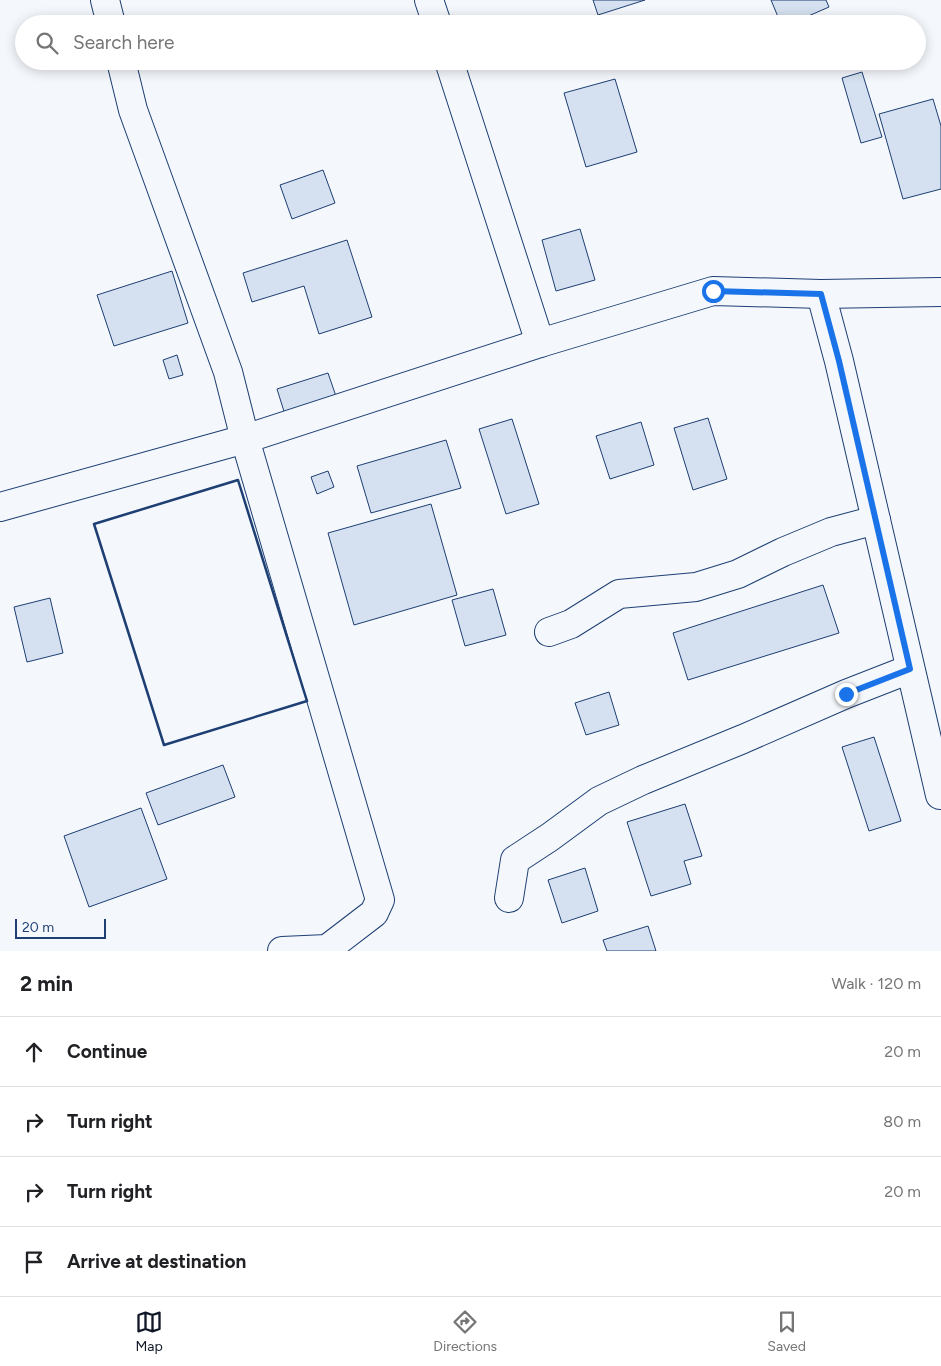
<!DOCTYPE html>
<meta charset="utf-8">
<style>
body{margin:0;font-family:Figtree,sans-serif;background:#f6f6f6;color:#202124}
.scale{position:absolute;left:15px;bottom:12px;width:91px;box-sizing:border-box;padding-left:5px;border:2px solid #1d3f73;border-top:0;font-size:14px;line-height:18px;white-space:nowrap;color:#1d3f73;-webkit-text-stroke:4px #f4f7fb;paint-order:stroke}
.stop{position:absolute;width:15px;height:15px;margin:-11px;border:4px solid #1a73e8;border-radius:50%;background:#fff}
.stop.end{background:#1a73e8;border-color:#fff;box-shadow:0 1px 5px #0008}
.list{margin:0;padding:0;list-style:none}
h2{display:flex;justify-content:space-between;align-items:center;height:65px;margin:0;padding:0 20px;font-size:21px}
h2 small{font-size:16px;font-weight:400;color:#757577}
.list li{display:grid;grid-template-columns:32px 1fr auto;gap:15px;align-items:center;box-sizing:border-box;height:70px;padding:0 20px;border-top:1px solid #e0e0e0}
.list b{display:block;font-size:19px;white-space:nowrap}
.list em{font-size:16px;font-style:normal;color:#757577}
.icon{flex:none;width:28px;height:28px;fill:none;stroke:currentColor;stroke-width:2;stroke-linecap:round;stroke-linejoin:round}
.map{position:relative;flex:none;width:941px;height:951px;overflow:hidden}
.search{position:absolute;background:#fff;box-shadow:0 2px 12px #0003;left:15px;right:15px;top:15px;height:55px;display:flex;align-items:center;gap:12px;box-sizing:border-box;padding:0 18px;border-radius:28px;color:#757577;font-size:19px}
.sheet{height:345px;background:#fff}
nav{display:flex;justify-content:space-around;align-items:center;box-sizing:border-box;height:70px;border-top:1px solid #e0e0e0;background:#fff;font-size:14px;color:#757577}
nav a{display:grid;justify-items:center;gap:2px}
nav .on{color:#111827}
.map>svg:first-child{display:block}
</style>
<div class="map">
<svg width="941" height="951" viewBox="0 0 941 951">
<rect width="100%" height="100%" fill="#f4f7fb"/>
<g fill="#d5e0f0" stroke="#1d3f73">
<polygon points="593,0 645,0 598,15"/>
<polygon points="771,0 826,0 829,7 790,24 781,24"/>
<polygon points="862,72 882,137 861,143 842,78"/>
<polygon points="615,79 637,152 586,167 564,93"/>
<polygon points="933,99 941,126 941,189 903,199 879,114"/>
<polygon points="323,170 335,203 292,219 280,185"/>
<polygon points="580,229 595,280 556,291 542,240"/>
<polygon points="347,240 372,317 319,334 304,286 252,302 243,273"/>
<polygon points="172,271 188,323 114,346 97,295"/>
<polygon points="177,355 183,375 169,379 163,360"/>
<polygon points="328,373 339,405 287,421 277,389"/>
<polygon points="708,418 727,479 693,490 674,428"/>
<polygon points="512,419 539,504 506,514 479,429"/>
<polygon points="641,422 654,465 610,479 596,436"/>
<polygon points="446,440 461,488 371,513 357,466"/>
<polygon points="328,471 334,487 317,494 311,477"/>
<polygon points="431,504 457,595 354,625 328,533"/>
<polygon points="823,585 839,633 688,680 673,633"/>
<polygon points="493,589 506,635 465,646 452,600"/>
<polygon points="50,598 63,653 27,662 14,607"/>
<polygon points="609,692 619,725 586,735 575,703"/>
<polygon points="874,737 901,821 869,831 842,747"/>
<polygon points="223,765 235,797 158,825 146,793"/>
<polygon points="685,804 702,856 684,861 691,884 651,896 627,822"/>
<polygon points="141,808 167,879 89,907 64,836"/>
<polygon points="585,868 598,911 562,923 548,880"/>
<polygon points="648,926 656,951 607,951 603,940"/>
</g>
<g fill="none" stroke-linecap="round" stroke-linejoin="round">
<g stroke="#1d3f73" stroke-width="30">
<g id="minor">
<polyline points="105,0 111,24"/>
<polyline points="429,0 437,24"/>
<polyline points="121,61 133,110 228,372 245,439 380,900 374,913 327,949 282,951"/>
<polyline points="449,61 540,343"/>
<polyline points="821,294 839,361 940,795"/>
<polyline points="0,507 245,439 540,343 713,291 821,294 941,292"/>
<polyline points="549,632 571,624 619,594 696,587 738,574 783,552 831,532 876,520"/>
<polyline points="509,898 515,860 550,837 599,801 643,780 743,739 846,694 910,669"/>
</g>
</g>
<use href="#minor" stroke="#f4f7fb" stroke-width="28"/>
<polygon stroke="#1d3f73" stroke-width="2.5" points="238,480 307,701 164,745 94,524"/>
</g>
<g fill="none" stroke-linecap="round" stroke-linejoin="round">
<polyline stroke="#1a73e8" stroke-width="6" points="713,291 821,294 839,361 910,669 846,694"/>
</g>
</svg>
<div class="scale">20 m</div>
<div class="stop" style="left:713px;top:291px"></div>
<div class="stop end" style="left:846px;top:694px"></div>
<div class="search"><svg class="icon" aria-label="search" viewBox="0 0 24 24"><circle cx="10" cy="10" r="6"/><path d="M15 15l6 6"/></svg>Search here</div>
</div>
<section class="sheet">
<h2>2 min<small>Walk · 120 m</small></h2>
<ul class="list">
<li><svg class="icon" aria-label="ahead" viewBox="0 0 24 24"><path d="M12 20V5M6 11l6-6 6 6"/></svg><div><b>Continue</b></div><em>20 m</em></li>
<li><svg class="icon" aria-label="right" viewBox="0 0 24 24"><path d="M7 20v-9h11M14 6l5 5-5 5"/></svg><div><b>Turn right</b></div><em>80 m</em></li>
<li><svg class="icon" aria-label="right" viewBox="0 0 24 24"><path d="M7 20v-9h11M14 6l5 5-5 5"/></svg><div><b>Turn right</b></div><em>20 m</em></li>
<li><svg class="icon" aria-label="arrive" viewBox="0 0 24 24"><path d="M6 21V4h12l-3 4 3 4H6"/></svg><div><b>Arrive at destination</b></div></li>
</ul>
</section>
<nav>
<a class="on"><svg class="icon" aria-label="map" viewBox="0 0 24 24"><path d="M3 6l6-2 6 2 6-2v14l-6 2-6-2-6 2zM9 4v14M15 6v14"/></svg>Map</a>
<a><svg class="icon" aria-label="directions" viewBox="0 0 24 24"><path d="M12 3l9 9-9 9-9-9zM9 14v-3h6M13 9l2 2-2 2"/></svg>Directions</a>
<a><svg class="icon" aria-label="saved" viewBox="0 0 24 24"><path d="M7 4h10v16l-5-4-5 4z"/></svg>Saved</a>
</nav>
